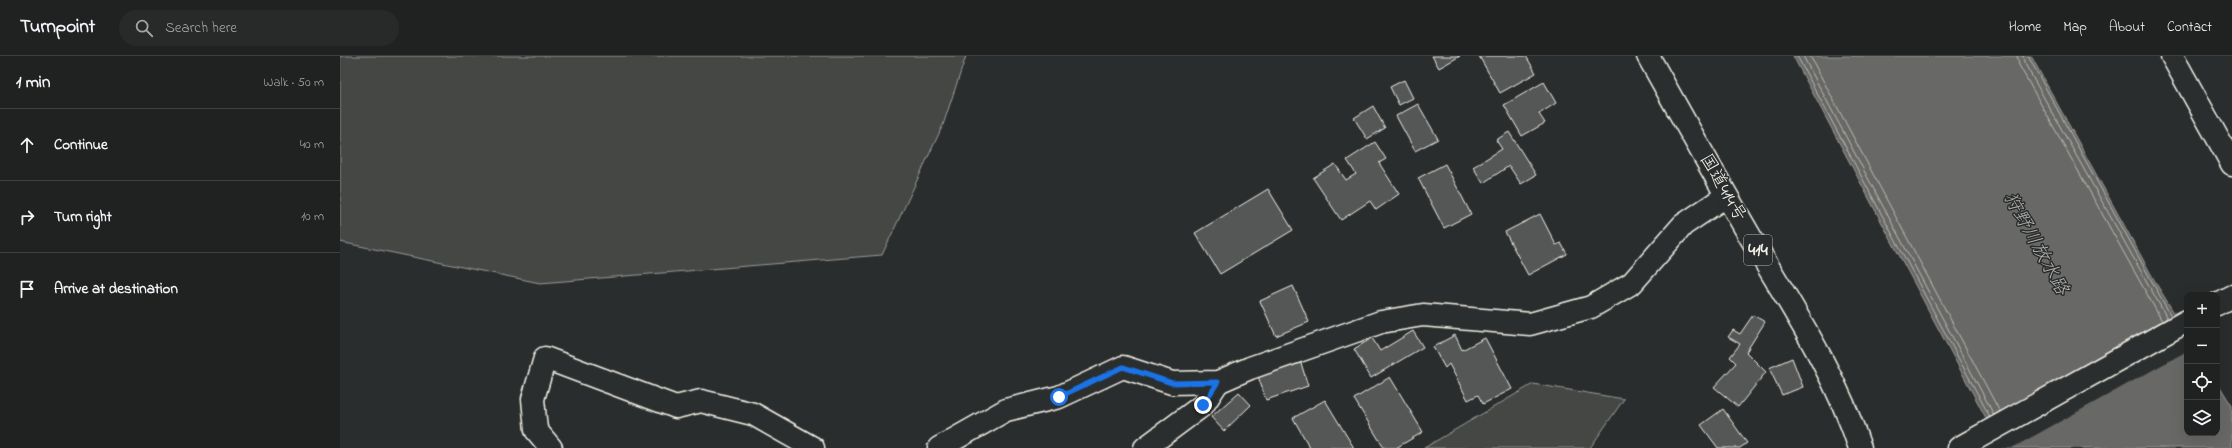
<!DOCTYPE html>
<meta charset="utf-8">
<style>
body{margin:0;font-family:"Indie Flower","Klee One",sans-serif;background:#282a2a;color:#f1f3f6}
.controls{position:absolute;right:12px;bottom:12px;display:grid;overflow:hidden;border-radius:8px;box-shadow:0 4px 16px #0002}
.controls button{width:36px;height:36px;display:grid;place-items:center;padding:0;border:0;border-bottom:1px solid #3d3f40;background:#202222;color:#f1f3f6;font:20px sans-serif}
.stop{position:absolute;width:12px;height:12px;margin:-9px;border:3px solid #1a73e8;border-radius:50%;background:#fff}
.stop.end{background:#1a73e8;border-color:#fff;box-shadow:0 1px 4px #0008}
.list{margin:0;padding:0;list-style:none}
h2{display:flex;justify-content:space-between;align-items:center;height:52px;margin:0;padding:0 16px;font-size:17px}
h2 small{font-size:13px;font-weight:400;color:#a2a4a5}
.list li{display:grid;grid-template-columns:26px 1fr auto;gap:12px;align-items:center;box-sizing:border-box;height:72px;padding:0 16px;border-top:1px solid #3d3f40}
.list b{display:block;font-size:15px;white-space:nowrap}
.list em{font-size:13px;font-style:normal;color:#a2a4a5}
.icon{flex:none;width:22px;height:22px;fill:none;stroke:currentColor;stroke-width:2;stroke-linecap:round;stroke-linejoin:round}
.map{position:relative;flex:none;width:1892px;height:392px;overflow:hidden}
header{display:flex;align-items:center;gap:24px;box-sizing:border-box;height:56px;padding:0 20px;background:#202222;border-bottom:1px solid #3d3f40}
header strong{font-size:19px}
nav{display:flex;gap:22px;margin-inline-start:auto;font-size:14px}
.search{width:280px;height:36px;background:#282a2a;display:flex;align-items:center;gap:10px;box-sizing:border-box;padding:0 14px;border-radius:22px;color:#a2a4a5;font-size:15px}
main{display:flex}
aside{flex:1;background:#202222}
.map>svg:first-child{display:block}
</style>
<header>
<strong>Turnpoint</strong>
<div class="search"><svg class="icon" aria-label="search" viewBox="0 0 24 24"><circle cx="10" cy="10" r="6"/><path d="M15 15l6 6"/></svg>Search here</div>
<nav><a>Home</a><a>Map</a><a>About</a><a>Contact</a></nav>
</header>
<main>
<aside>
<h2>1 min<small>Walk · 50 m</small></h2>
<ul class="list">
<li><svg class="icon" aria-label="ahead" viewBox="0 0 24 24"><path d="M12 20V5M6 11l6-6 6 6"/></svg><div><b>Continue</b></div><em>40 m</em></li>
<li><svg class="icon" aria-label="right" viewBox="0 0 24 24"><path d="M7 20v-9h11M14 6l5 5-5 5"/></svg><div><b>Turn right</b></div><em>10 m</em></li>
<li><svg class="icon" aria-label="arrive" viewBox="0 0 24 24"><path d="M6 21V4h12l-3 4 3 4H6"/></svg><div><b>Arrive at destination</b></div></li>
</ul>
</aside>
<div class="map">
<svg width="1892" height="392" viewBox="0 0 1892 392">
<rect width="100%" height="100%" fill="#2a2d2e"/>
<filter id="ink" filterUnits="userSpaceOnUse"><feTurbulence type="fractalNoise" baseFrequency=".025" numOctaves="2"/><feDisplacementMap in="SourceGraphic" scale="8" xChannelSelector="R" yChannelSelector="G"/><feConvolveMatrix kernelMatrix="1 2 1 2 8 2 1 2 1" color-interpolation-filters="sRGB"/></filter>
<g filter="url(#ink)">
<g fill="#444645" stroke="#9c9c96">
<polygon points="0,0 626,0 603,69 542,199 200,227 0,186"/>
<polygon points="1193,328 1284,343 1250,392 1084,392"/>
</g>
<polygon fill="#676866" stroke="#9f9f9a" points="1453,0 1691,0 1817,229 1847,278 1847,377 1877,377 1877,326 1892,350 1892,392 1662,392"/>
<polygon fill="#2a2d2e" points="1837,258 1847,274 1847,295 1672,392 1660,392 1645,364"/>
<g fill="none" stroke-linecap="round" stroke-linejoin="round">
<g stroke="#bcbab4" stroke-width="1">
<polyline points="1457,0 1650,361"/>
<polyline points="1463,0 1654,359"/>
<polyline points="1470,0 1660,356"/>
<polyline points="1677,0 1679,9 1822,265"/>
<polyline points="1683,0 1684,6 1827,262"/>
<polyline points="1688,0 1831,260"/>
</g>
</g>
<g fill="#555756" stroke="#f4f1e8">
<polygon points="1092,0 1120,0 1099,12"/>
<polygon points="1139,0 1186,0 1196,17 1160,37"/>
<polygon points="1064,24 1073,42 1059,49 1050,31"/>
<polygon points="1204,26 1216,47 1199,58 1205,67 1182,80 1164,49"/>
<polygon points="1078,48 1098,83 1075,95 1056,60"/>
<polygon points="1033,50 1045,72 1027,83 1014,62"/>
<polygon points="1169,76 1196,119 1181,128 1169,110 1143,127 1133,111 1162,93 1156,84"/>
<polygon points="1035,86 1046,103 1039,107 1059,138 1036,154 1030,145 1001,164 973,122 995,108 1006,124 1016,118 1007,104"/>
<polygon points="1105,108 1131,158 1104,172 1078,122"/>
<polygon points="928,133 953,174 880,218 855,177"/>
<polygon points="1200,158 1216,189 1221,187 1227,198 1188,219 1165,176"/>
<polygon points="953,230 969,266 936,280 920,245"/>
<polygon points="1413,259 1425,266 1406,296 1426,316 1398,351 1374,331 1396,307 1390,301 1400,288 1388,281 1393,274 1400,278"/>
<polygon points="1073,275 1083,291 1031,322 1014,293 1032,282 1040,295"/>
<polygon points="1115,279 1122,294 1145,282 1172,333 1143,348 1138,339 1128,344 1109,308 1105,312 1093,291"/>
<polygon points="1452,302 1463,331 1442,339 1429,312"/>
<polygon points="961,307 968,330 926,344 918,320"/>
<polygon points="1050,321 1083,376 1056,392 1044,392 1014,343"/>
<polygon points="899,336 911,349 884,375 871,361"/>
<polygon points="985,344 1014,392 970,392 953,362"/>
<polygon points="1383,353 1407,387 1400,392 1378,392 1361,369"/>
</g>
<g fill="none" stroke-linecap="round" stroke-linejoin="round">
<g stroke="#f4f1e8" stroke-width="25">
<g id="minor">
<polyline points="1832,0 1892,108"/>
<polyline points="1877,248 1892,240"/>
<polyline points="211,392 196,374 193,343 205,302 336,351 361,345 413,358 473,392"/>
<polyline points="599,392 666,354 719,341 783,311 832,327 878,326 910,312 1041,266 1083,259 1190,268 1251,251 1292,227 1343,169 1386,140"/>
<polyline points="805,392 863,349 878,326"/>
<polyline points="1619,392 1847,265"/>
</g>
</g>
<g stroke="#f4f1e8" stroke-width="25">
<path id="trunk" d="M1308,0C1342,61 1376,122 1411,182C1451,250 1495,316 1520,392"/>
</g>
<use href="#minor" stroke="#2a2d2e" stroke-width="22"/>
<use href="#trunk" stroke="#2a2d2e" stroke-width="22"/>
</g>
</g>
<g fill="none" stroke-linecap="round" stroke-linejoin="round" filter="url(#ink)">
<polyline stroke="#1a73e8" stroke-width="5" points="719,341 783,311 832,327 878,326 863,349"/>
</g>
<g text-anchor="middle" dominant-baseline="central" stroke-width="3" stroke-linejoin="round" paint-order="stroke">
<rect fill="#2a2d2e" stroke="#b7b6b0" stroke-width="1" x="1404" y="179" width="28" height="30" rx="3"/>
<g font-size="17" font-weight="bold" fill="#f4f1e8">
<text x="1418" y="194">414</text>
</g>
<g font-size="18" fill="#f4f1e8" stroke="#2a2d2e">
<text transform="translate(1382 132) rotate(60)">国道414号</text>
</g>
<g font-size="19" font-style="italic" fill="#b5b3ae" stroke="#2a2d2e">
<text transform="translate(1695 188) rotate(61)">狩野川放水路</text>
</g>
</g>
</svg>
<div class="controls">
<button>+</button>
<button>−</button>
<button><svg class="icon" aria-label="locate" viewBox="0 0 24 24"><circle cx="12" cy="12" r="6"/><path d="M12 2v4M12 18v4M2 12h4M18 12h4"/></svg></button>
<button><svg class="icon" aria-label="layers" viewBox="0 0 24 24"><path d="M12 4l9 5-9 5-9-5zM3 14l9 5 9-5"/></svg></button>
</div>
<div class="stop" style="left:719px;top:341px"></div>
<div class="stop end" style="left:863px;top:349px"></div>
</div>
</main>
